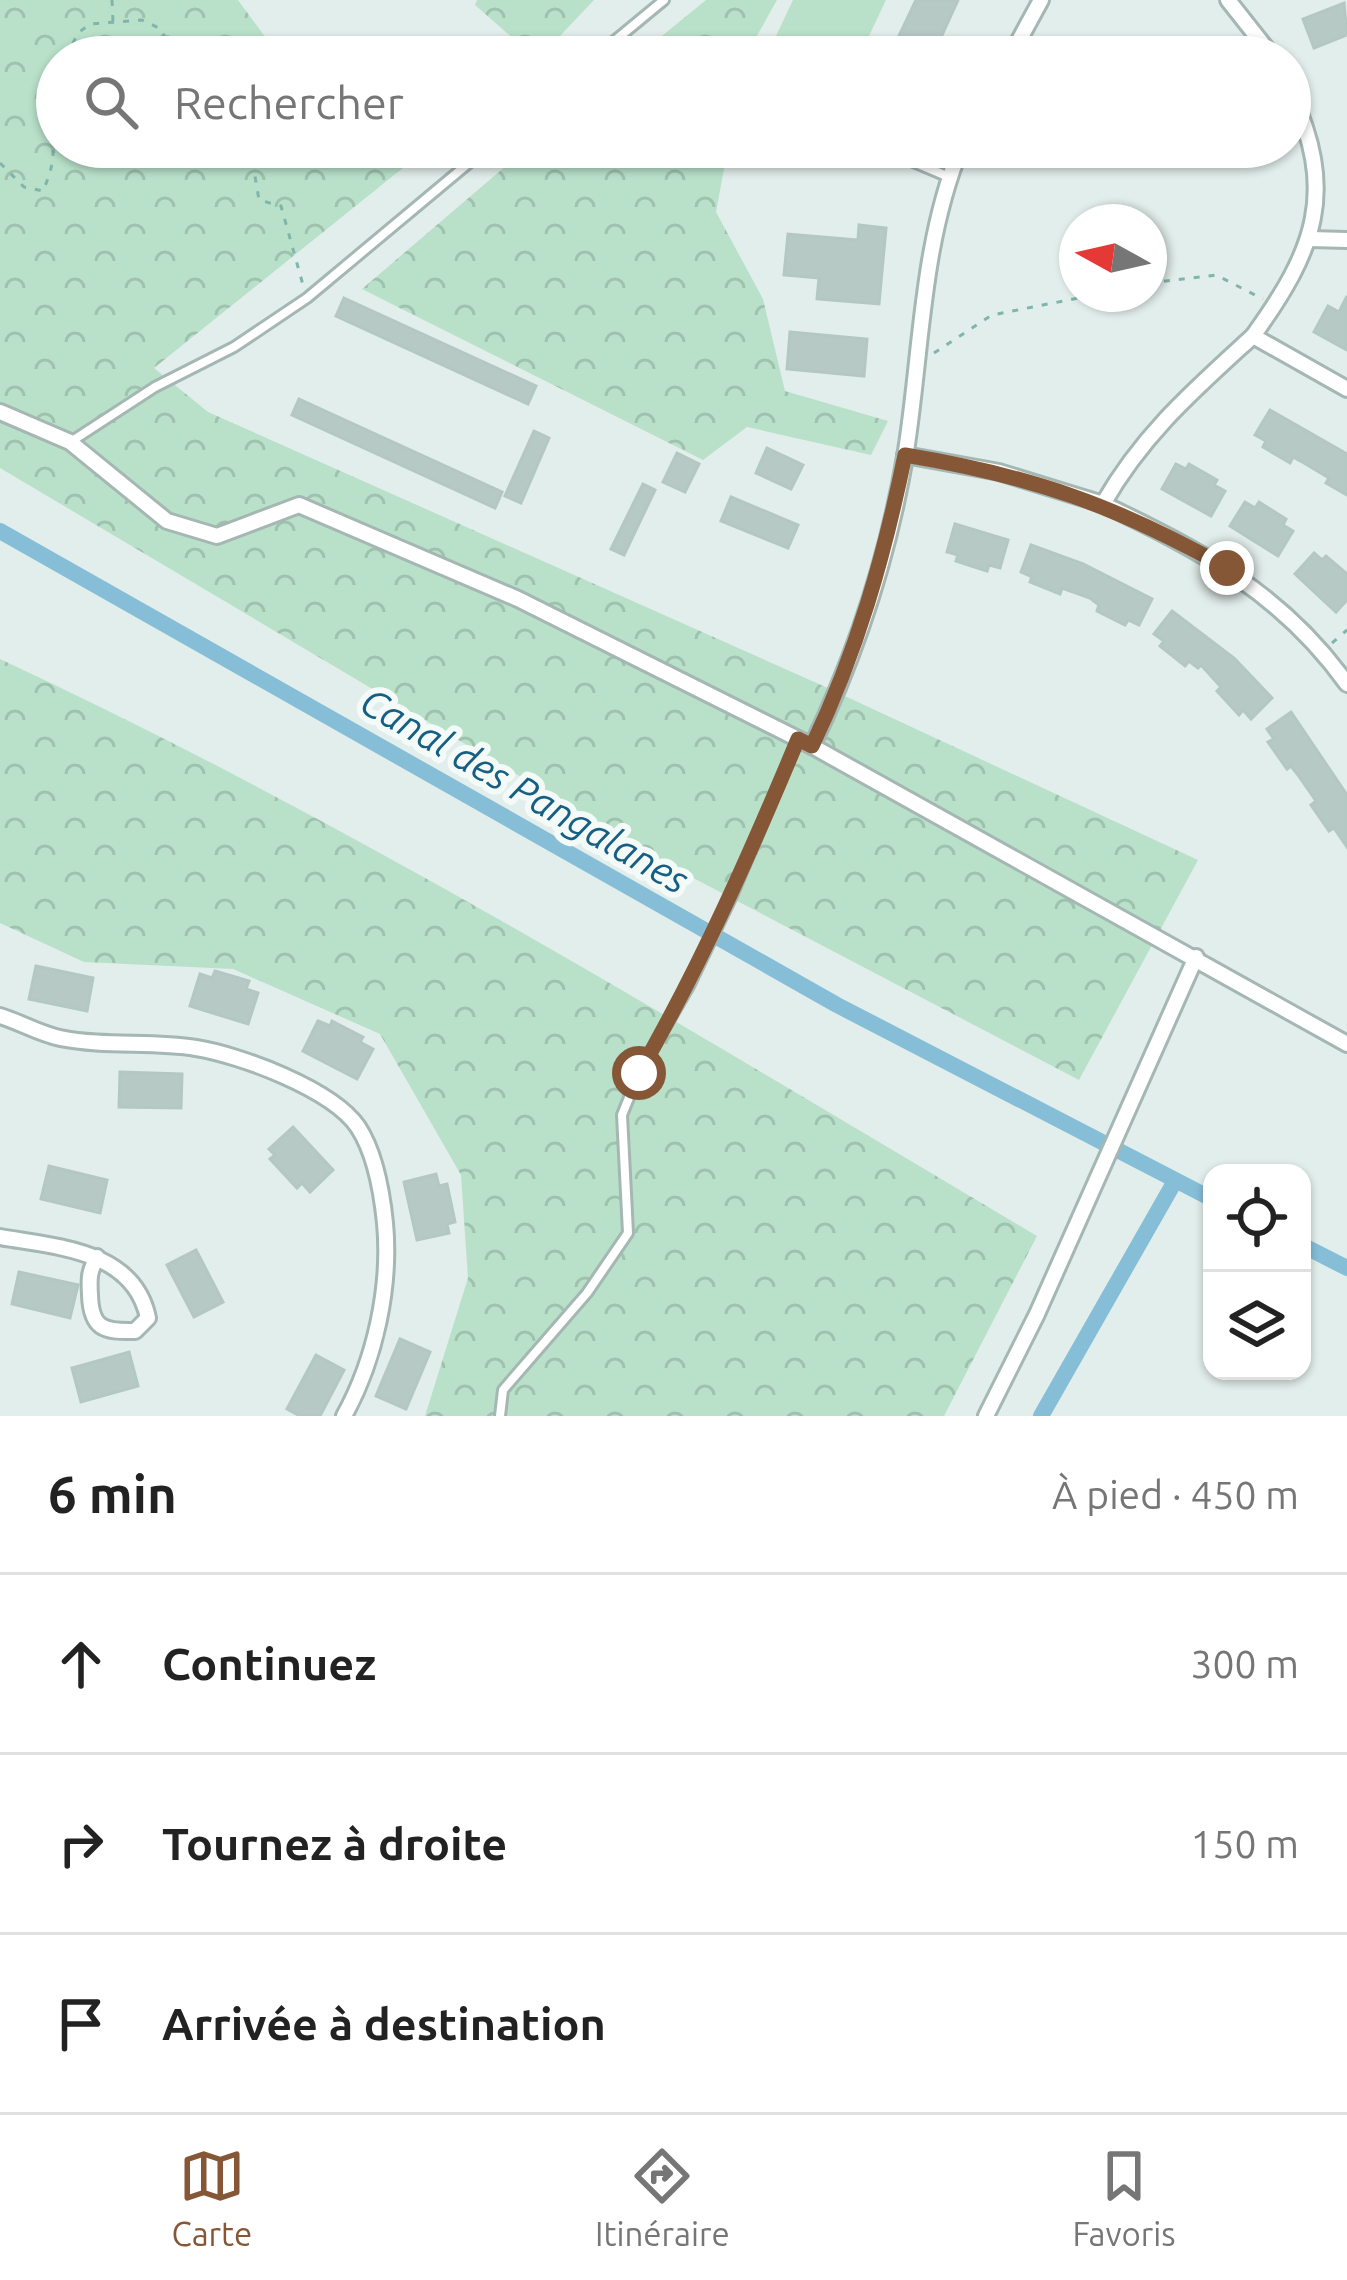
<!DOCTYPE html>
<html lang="fr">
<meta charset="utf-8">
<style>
body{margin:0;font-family:Ubuntu,sans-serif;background:#f2f2f2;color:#222}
.controls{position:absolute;right:36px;bottom:36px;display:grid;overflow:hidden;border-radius:24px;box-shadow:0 3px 9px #0004}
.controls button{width:108px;height:108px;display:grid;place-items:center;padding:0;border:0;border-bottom:3px solid #e0e0e0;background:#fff;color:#222;font:60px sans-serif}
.compass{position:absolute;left:1059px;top:204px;width:108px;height:108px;border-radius:50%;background:#fff;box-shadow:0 3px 9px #0004;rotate:278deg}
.stop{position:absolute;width:36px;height:36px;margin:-27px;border:9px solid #855737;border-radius:50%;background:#fff}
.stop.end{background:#855737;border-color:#fff;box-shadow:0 3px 12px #0008}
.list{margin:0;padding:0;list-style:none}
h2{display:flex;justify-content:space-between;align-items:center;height:156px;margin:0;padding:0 48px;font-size:51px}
h2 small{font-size:39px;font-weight:400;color:#767676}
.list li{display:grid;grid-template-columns:78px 1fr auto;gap:36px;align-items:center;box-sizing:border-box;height:180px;padding:0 48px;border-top:3px solid #e0e0e0}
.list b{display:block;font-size:45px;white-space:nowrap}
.list em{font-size:39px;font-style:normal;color:#767676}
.icon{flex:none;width:66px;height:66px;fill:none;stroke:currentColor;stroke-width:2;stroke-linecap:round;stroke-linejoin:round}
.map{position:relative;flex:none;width:1347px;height:1416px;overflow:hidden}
.search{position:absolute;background:#fff;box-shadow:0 3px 9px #0004;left:36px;right:36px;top:36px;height:132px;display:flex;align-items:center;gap:30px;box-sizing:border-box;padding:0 42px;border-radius:66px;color:#767676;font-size:45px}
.sheet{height:696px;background:#fff}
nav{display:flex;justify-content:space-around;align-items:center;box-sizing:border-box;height:168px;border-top:3px solid #e0e0e0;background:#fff;font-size:33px;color:#767676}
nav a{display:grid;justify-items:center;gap:6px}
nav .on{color:#855737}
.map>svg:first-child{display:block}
</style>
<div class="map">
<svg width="1347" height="1416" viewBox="0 0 1347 1416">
<defs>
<pattern id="forest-crowns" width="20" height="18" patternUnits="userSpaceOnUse" patternTransform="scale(3)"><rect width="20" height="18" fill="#b9e1ca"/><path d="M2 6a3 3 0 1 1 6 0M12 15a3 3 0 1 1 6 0" fill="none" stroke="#9fc2ae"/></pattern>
</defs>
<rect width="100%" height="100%" fill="#e2eeeb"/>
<g fill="url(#forest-crowns)">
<polygon points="0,0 238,0 280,57 57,57 57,147 429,147 154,368 208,412 819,684 1198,860 1079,1080 676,869 0,468"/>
<polygon points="477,0 594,0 540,57 534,57 475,5"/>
<polygon points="706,0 777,0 745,57 636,57"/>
<polygon points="528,147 728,147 716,212 763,299 785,391 888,421 871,455 747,427 703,460 362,289"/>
<path d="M0,659C359,826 696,1034 1037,1236L944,1416H425L468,1278L461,1175L380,1034L233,969L84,962L0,923Z"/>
</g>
<polygon fill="#b9e1ca" points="793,0 886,0 859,57 821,57 776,36"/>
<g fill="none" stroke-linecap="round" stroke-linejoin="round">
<g stroke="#86bed8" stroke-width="16">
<polyline points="0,531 837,1005 1212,1199"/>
<polyline points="1302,1245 1347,1268"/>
<polyline points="1041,1416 1175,1181"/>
</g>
</g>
<g fill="#b7c9c4" stroke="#b4c8c3" stroke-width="3">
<polygon points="916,0 958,0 932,57 889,57"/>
<polygon points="1344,3 1347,35 1314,48 1303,19"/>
<polygon points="859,225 886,228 879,304 817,299 819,278 784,275 788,234 858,240"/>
<polygon points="1347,296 1347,350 1314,332 1328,306 1339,312"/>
<polygon points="344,298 536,386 528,404 336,316"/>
<polygon points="790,332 867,339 864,376 787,369"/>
<polygon points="299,399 502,492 495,508 292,415"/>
<polygon points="1270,410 1347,454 1347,495 1326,483 1329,478 1304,463 1293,457 1290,463 1263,447 1266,441 1255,435"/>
<polygon points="534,431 549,438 521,503 505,496"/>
<polygon points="767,448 803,465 791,489 756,473"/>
<polygon points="677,453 699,464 685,492 663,482"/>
<polygon points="1176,464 1186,469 1189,464 1217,480 1214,485 1225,491 1211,516 1162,489"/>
<polygon points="643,484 655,490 624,555 611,549"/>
<polygon points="731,497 798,525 788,548 721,521"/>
<polygon points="1245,502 1255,508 1259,502 1286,519 1283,525 1293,531 1278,556 1230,526"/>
<polygon points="955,524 1008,540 1000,568 989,565 987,571 956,561 958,555 947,552"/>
<polygon points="1031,545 1083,564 1152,599 1139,625 1128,620 1125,625 1097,611 1099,605 1090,598 1062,588 1060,594 1030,582 1032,577 1021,572"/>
<polygon points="1314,553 1322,560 1326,556 1347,574 1347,600 1336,612 1295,574"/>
<polygon points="1172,611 1234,658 1272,698 1251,719 1243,710 1239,715 1217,691 1221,687 1201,665 1198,668 1189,661 1185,666 1160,646 1164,641 1154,634"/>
<polygon points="1291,712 1347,795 1347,847 1334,828 1329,831 1311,805 1316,801 1298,775 1291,766 1287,769 1268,742 1274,739 1267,729"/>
<polygon points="36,966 93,978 87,1011 29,999"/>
<polygon points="215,971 249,981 246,989 258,993 248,1024 190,1006 200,974 212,978"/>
<polygon points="318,1021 330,1026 332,1021 363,1037 360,1042 373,1049 357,1079 303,1051"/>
<polygon points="120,1072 182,1074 181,1108 119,1107"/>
<polygon points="293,1127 333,1170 310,1192 302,1183 297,1188 270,1159 275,1155 269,1149"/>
<polygon points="49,1166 107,1180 100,1213 41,1199"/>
<polygon points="436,1174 439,1186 447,1184 455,1222 447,1224 449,1233 417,1240 404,1182"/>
<polygon points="196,1250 223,1302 194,1317 167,1265"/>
<polygon points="19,1272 78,1285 70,1318 12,1304"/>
<polygon points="400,1339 430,1352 406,1409 376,1396"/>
<polygon points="129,1352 138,1386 81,1402 72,1368"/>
<polygon points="316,1355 344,1370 320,1416 300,1416 287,1409"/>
</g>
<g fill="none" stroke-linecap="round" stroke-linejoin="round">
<g stroke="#a4b7b3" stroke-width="14">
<g id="service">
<polyline points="595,57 664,0"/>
<polyline points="897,155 949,177"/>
<polyline points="72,441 155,387 234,347 307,298 488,147"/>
<polyline points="500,1416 503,1390 587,1293 628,1233 622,1115 639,1073 689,986 732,896 798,739"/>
</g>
</g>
<g stroke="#a4b7b3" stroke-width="20">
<g id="minor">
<polyline points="1228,0 1273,57"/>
<polyline points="1010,57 1041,0"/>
<path d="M1290,90C1338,192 1315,250 1253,336L1347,389"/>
<polyline points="1310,239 1347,240"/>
<path d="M1253,336C1194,390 1143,434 1103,504C1201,551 1282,593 1347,684"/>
<path d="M0,412L70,442L167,521L217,536L299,505L518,599L812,746C857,652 889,554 906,451C922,348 921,245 961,147"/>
<polyline points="905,455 999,472 1103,504"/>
<polyline points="812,746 1347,1044"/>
<path d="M0,1016C20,1022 40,1034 60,1038C105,1047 151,1041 196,1048C240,1055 332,1089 358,1127C375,1153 382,1193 385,1223C391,1287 375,1360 344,1416"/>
<path d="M0,1237C57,1247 134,1250 148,1318L135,1331C103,1332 91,1328 90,1295C89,1278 89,1272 97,1257"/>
<polyline points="986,1416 1037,1314 1196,957"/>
</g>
</g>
<g stroke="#80b5ac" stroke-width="3" stroke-dasharray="6 9" stroke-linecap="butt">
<polyline points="112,0 113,22"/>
<polyline points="66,57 78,33 90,24 142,20 161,29 173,57"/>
<polyline points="250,147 259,200 281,206 303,285"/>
<path d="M0,163L24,187L43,191C48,179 53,166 53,153C53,125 38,90 57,66"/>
<polyline points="1149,283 1216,275 1263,299"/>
<polyline points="934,353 992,315 1099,294"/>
<polyline points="1332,643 1347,630"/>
</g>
<use href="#service" stroke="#fff" stroke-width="8"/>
<use href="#minor" stroke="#fff" stroke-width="14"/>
</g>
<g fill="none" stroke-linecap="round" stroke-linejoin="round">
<path stroke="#855737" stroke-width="15" d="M639,1073C701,965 750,854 798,739L812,746C857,652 884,557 905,455C1032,476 1115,505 1227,568"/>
</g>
<g text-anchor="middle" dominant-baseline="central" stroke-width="12" stroke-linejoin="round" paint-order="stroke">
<g font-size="39" font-style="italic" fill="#145f83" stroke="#f4faf8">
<text transform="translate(525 790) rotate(30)">Canal des Pangalanes</text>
</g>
</g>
</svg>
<div class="controls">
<button><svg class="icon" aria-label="locate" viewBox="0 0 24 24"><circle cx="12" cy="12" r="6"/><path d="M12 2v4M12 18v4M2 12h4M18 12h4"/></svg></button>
<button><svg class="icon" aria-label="layers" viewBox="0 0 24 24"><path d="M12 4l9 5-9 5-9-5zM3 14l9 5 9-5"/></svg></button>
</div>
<svg class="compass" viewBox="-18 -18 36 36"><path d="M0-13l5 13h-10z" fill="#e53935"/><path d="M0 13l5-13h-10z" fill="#767676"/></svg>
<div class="stop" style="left:639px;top:1073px"></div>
<div class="stop end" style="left:1227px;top:568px"></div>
<div class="search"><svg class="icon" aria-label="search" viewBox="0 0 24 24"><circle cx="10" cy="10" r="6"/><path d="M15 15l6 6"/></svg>Rechercher</div>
</div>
<section class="sheet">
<h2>6 min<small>À pied · 450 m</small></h2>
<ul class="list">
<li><svg class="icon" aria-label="ahead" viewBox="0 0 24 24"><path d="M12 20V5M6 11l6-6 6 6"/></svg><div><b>Continuez</b></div><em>300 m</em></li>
<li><svg class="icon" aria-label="right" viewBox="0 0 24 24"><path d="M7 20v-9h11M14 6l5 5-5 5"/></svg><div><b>Tournez à droite</b></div><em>150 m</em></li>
<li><svg class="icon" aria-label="arrive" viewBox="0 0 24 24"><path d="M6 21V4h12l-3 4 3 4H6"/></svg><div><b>Arrivée à destination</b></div></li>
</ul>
</section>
<nav>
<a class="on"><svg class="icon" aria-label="map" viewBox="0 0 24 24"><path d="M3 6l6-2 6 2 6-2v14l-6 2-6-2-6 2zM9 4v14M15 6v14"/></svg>Carte</a>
<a><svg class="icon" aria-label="directions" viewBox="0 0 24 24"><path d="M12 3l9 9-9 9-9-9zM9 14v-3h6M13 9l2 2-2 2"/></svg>Itinéraire</a>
<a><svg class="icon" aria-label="saved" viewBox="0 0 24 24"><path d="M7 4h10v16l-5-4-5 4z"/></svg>Favoris</a>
</nav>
